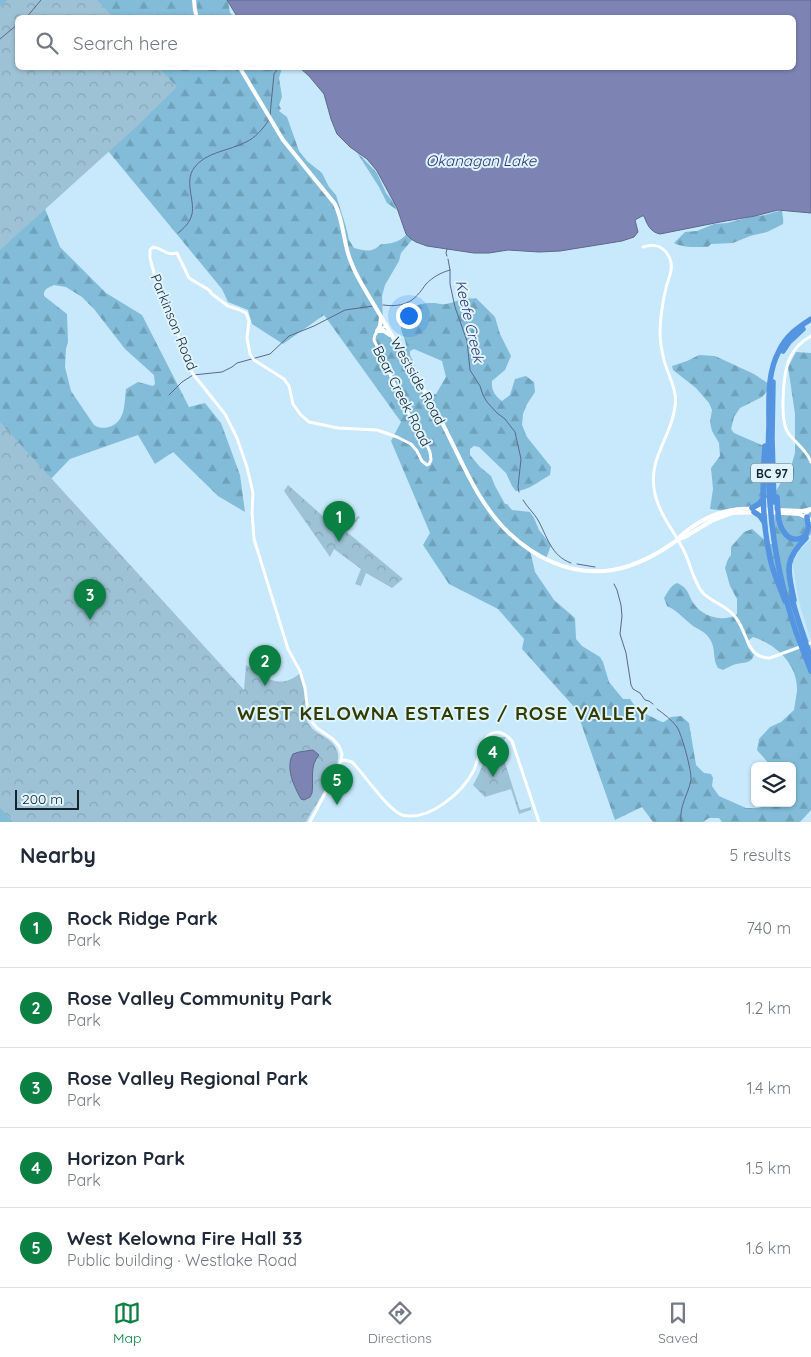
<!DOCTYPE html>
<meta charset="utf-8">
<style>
body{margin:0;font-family:Quicksand,sans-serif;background:#f2f2f3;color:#1f2937}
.controls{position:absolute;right:15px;bottom:15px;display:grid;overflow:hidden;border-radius:8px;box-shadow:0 1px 4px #0004}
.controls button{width:45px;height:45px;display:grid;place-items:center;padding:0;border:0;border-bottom:1px solid #e0e1e3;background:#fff;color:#1f2937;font:25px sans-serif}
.scale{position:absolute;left:15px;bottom:12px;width:64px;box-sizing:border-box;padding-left:5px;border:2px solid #17242b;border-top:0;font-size:14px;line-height:18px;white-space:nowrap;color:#17242b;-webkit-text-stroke:4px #dff4ff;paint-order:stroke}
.you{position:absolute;left:408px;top:315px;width:18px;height:18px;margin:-12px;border:4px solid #fff;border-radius:50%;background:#1a73e8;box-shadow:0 0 0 8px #1a73e833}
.badge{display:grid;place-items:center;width:32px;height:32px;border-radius:50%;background:#0b8043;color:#fff;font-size:16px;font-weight:700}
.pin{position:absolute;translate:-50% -41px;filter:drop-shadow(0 1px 2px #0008)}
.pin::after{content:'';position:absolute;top:26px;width:18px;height:15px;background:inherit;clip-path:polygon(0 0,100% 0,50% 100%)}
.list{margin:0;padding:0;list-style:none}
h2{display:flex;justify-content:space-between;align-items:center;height:65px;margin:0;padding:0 20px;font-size:21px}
h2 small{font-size:16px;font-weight:400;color:#747a83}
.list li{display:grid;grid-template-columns:32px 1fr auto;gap:15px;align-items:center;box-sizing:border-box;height:80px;padding:0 20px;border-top:1px solid #e0e1e3}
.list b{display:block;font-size:19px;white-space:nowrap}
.list p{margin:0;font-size:16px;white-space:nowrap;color:#747a83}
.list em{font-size:16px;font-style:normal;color:#747a83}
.icon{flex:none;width:28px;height:28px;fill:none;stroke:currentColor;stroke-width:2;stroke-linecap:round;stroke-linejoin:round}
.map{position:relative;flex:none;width:811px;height:822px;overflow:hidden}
.search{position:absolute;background:#fff;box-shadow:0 1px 4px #0004;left:15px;right:15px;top:15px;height:55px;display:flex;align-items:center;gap:12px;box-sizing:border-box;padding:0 18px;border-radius:8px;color:#747a83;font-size:19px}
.sheet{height:465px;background:#fff}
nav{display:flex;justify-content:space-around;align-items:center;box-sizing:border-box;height:70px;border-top:1px solid #e0e1e3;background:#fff;font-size:14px;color:#747a83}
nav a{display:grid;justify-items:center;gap:2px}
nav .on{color:#0b8043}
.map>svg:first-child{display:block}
</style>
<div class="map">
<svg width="811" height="822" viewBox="0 0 811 822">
<defs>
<pattern id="forest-firs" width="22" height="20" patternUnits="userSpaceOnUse" patternTransform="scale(1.25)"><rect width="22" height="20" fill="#82bcd9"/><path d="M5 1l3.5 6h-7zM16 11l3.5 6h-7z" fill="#70a1ba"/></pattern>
<pattern id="park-crowns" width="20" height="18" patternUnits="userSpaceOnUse" patternTransform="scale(1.25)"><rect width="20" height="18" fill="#9dc2d5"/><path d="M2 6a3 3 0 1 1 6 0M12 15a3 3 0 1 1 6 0" fill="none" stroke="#86a7b7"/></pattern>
</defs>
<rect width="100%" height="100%" fill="#c7e9fb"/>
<polygon fill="#b4def4" points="811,539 811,638 810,638 799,602 793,567 793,561 800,550"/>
<g fill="url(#forest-firs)" fill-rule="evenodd">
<path d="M0,0H228L230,13L235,17L18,18V68H282L279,78L282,97L279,105L281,109L279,111L287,117L299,151L307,161L322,173L329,187L336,195L346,227L349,240L354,248C366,251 372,253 381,244C392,244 399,242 407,234L412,240L401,253L399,261L385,285L382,296L383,323L387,331L401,345L406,347C406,338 400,333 401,324C404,308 419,302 434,303C438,303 442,305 446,304C452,303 458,300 465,299C468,298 473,299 476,298L495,317L500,334L511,356L505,370L492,381C491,390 495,396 502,401L510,395L515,379L526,376L534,382L535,392L527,404L523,414L522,425L527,437L551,467L550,475C539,481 528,491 516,491L512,486L506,473L479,447L474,446L470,449V455L480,467L491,476L495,486L505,504H507L512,510L530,512L534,518L539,530L551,545L546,559L530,550L535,572L554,600L575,618L576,639L582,646L600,657L603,662L609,682L623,699H630C637,711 650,716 662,722H664L671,717L681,716L689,723L696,765L704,773L711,774L713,778L712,786L719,796L746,808H758L769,805L771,803H792V766H771L757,750L759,739L770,727L781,722L794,710C795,704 796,697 797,691C798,664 776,644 753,637L746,642L748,647L754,655C751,664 744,662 736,664C732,665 727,668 723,670L718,668C712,658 716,651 711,641C707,633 700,630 693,626C684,619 678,611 667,606L664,598C668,592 670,586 677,583C690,589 687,594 694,604C703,617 724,623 737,614V599L730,586L725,568L728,559L731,555V547L744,532L752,529L769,544H772L774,541L775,493L781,482L790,470L795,453V414L788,367L796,352L811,353V534L797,549L792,560L791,572L798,613L811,647V810L800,822H722L719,818H709L703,822H653L642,807L615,820L576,709L522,649L524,639L498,609L449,584L423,545L430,533L391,441L401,422L324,315L283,344L252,324L248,310L228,302L222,289L104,146L42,201L60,247L106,293L142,315L189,407L205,403L221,423L240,475L245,512L218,496L173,452L155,464L138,435L70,459L48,482L306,822H0ZM54,285L66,287L82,297L94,309L125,349L154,375L155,384L153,386L138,382L126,389C125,396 125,411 121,417C116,427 103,431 94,425L71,391L65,367L66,349L68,342L67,314L44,296C43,289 48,288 54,285ZM414,349L442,361L446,377L436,394L428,396L422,391L413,361L410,355V351Z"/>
<polygon points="356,151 377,173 386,193 394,203 397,210 387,203 379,187"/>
<path d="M782,210C782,215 784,219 783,224L767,232L750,236L733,243L711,244L708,247C697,247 684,248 674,243L685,232L697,231L714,224L727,223L750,217L765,215Z"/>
<polygon points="699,355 715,356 754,374 769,384 769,389 762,397 740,408 734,417 731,429 734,433 773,450 771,494 756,507 740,513 710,509 713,489 711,468 720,456 719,443 712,431 710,422 712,410 709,403 696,388 673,370 672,366 687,361"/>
</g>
<g fill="url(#park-crowns)">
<polygon points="7,0 97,0 113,17 18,18 18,68 159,68 177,87 135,128 0,250 0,7"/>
<path d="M0,422L244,690L246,665C265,677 280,691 300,673C302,681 305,691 306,700C306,708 304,715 308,723C314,734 327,735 334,745C337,749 339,755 338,760C336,775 314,807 306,822H13L0,808Z"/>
<polygon points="288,485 343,534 358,516 360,517 347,532 403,579 392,588 366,573 361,586 355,584 361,569 334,549 330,557 284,491"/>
<polygon points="499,737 506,737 500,747 520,810 531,807 531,810 519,814 511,789 485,797 473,785 479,774 490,744"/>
</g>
<g fill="#7d84b4" stroke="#5e678b">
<path d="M227,0H811V213L778,210L755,216L720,222L660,234C650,232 647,224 644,216H642L635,220L638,232L634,237L622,241L560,251L539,252L508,250L489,253H474L427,246L416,242L411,239L406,234L397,208L377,171L367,159L350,147L337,134L331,119L324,94L309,76L300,68H794V18H238Z"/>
<path d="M313,750L319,755C309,766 314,780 312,793L310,797L304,800L301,799C294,786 285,768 293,754L299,752Z"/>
</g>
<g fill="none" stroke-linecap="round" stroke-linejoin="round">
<g stroke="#5e678b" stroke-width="1">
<polyline points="26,18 41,0"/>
<polyline points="0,39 18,24"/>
<polyline points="270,115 274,74 278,68"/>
<path d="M178,233C184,228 190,223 192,214C195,200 184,182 194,168C205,152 229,151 246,142C255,138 263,129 268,121"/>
<polyline points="447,256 446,253 447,249"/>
<polyline points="448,259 450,270 450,284 455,307 467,341 470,370 480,386 483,395 487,402 497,413 505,419 515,432 521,459 518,487 519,492"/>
<path d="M383,305C391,306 399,306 406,303C415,300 421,291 426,284C433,277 440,273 450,270"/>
<polyline points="169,395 182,382 193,375 222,372 232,367 237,363 270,354 289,336 314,326 345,310 373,306"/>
<path d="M523,500C527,507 534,513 538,520C547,536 551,556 571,563"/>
<polyline points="577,564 595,567"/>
<polyline points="614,584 617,590 621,605 622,616 620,634 626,653 631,685 633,689 640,693 645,700 649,701 653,704"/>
<path d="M657,709C664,714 672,720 677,727C682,735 692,772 691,780C688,795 679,806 681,822"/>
</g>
<g stroke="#fff" stroke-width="3">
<path d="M643,247C655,243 665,247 670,259C674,269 668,279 666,288C663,301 660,320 660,333C660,342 662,352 664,360C668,376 678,390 675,407C671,439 647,458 655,494C660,516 675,532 684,551C691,565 693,581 703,593C713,603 728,606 736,618C748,633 746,658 770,658L811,643"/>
<path d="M811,336C802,341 794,349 790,358C783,372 780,418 787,431C794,443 805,447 811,462"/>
<path d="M341,761L345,760L352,762C365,775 387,809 402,815C429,822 463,792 474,770C478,761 481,740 489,735C498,729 506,734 512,741L539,822"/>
<path d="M310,822L337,771L341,761L342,754L339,746L333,739L317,728L311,721L308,712L305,688L300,671L288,649L254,539L252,512L253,493L247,467L237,438L225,414L193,374L188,364L174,322L166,310L159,292L150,258V250L153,247C163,248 165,256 177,253L189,278L209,290L212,294L228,306L240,310L246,313L249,321L247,338L250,354L254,360L284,379L289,386L293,404L300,414L309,422L338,428L377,430L397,437L411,444L417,451L422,461L427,465L429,464L431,460L430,452L426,443L407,411L374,340C374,332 380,329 386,326"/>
</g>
<g stroke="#fff" stroke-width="4">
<polyline points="194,0 195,10 197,18"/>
<path d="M240,68L283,140L335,204C344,222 343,243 351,262C358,281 370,297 380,315C399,348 418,381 437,413C459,453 475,501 509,533C534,557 568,574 604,571C631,569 655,556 676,541C679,538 682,535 684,533C694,525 706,518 717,514C733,508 749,508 766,509"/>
<polyline points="381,317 380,326 377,331 384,331 390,335"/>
<polyline points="777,510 803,511 811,509"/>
<path d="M810,510C806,511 805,515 807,518L811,520"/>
<polyline points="680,539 685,537 713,520 732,513 768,512 799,514 806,517"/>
</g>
<g stroke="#5594e1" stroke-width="5.5">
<path d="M811,319C797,328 786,336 779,351C767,373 769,400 769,425C768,446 768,466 769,486C771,534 781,587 796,632C801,645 806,658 811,671"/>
<polyline points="783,351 789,342 803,329"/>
<polyline points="773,382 772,439 774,502"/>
<path d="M765,446C762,482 762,522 770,558C773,573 780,587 785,601"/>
<path d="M777,497C778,508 777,523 784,532C790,542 805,542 808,529C809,525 807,521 807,517"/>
<polyline points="752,508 759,504 764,497"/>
<polyline points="754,512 760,516 764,522"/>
<polyline points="791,597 811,660"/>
<path d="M794,600C788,570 783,561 806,538"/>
</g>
</g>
<g text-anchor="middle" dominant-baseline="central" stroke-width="4" stroke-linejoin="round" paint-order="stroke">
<rect fill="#dff4ff" stroke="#53626b" stroke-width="1" x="751" y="463.5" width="42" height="19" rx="4"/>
<g font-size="12" font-weight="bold" fill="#17242b">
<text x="772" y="473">BC 97</text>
</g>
<g font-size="14" fill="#17242b" stroke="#dff4ff">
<text transform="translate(174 322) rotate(68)">Parkinson Road</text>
<text transform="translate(418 381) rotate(61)">Westside Road</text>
<text transform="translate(402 396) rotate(63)">Bear Creek Road</text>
</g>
<g font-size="15" font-style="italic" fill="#323673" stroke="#dff4ff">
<text x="481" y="160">Okanagan Lake</text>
<text transform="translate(470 321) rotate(77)">Keefe Creek</text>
</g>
<g font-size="19" font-weight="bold" letter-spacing="1" fill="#353c00" stroke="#dff4ff">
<text x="443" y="713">WEST KELOWNA ESTATES / ROSE VALLEY</text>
</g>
</g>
</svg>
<div class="controls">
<button><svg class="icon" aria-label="layers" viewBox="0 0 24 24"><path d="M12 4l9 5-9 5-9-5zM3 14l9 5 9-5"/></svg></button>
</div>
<div class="scale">200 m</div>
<div class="you"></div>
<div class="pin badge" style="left:339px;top:542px">1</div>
<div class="pin badge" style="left:265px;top:686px">2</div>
<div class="pin badge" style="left:90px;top:620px">3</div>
<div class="pin badge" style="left:493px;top:777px">4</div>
<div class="pin badge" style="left:337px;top:805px">5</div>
<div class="search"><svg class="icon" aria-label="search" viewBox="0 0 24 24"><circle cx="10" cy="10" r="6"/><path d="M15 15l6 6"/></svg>Search here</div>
</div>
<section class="sheet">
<h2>Nearby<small>5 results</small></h2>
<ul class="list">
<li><span class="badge">1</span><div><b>Rock Ridge Park</b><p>Park</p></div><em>740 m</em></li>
<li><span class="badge">2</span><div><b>Rose Valley Community Park</b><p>Park</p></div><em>1.2 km</em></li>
<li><span class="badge">3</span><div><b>Rose Valley Regional Park</b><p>Park</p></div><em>1.4 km</em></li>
<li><span class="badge">4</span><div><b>Horizon Park</b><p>Park</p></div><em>1.5 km</em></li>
<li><span class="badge">5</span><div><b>West Kelowna Fire Hall 33</b><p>Public building · Westlake Road</p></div><em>1.6 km</em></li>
</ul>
</section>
<nav>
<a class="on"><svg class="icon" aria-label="map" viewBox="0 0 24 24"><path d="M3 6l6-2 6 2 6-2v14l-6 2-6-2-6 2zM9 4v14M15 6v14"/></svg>Map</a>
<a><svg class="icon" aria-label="directions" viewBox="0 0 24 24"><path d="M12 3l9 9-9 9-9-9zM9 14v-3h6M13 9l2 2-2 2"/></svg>Directions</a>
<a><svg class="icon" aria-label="saved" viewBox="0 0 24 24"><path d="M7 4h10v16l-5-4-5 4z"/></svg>Saved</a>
</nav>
